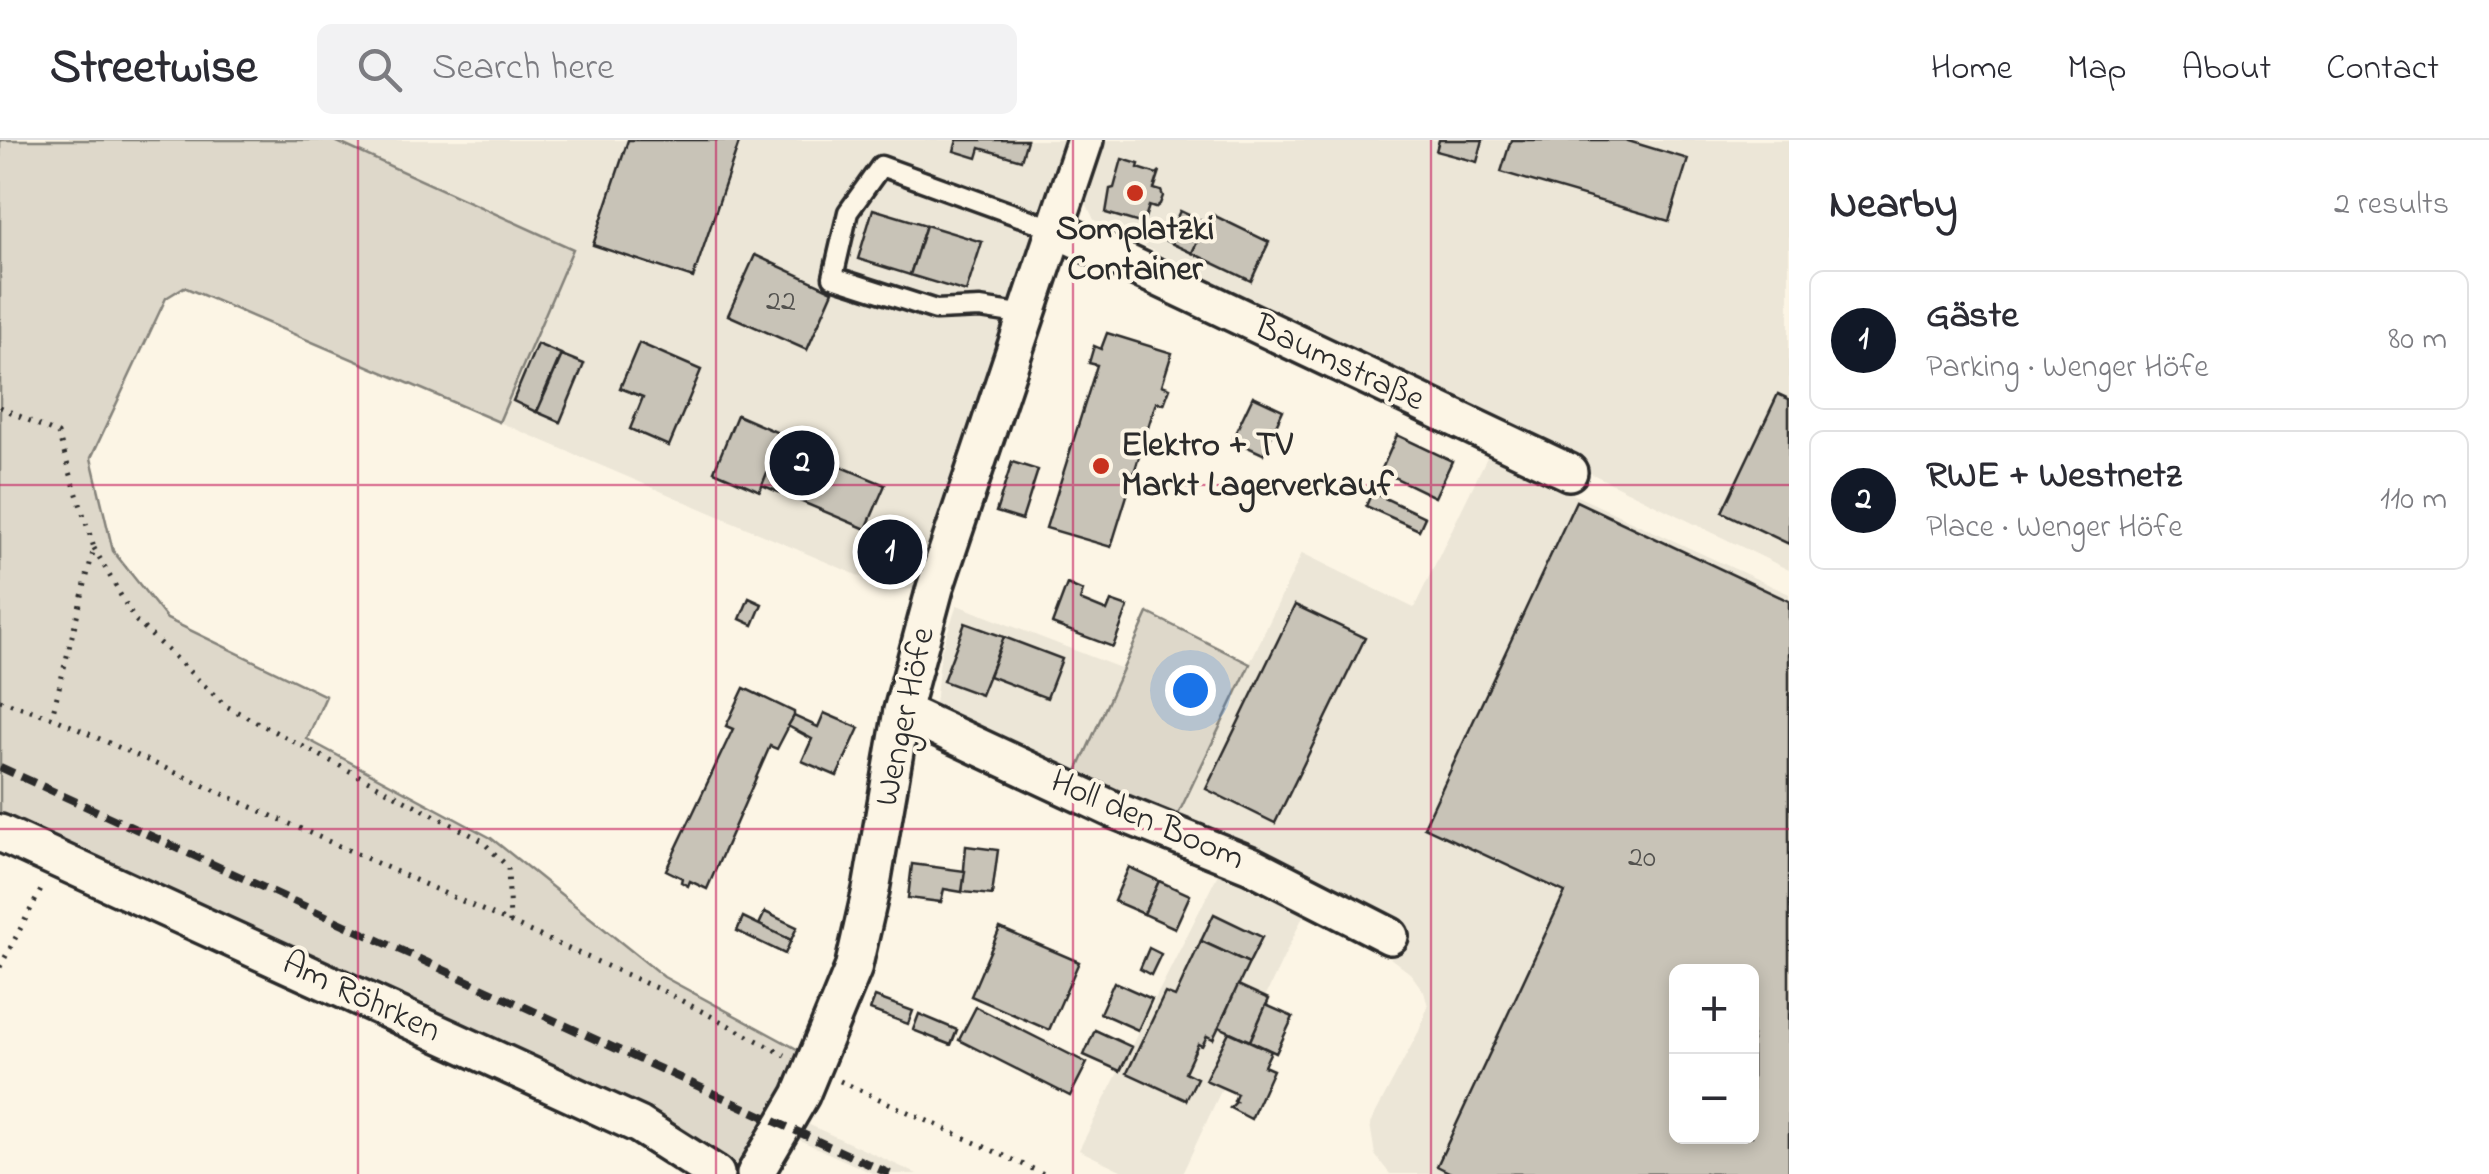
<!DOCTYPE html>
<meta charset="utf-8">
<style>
body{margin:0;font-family:"Indie Flower",sans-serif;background:#f2f2f3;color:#2b2b33}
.controls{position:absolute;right:30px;bottom:30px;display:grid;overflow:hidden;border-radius:15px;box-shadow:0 5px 15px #0003}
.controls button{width:90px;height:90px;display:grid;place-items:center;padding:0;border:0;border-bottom:2px solid #e1e1e2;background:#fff;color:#2b2b33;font:50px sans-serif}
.you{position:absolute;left:1190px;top:550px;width:35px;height:35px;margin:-25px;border:8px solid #fff;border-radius:50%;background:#1a73e8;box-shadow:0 0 0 15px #1a73e833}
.badge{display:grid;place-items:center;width:65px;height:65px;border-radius:50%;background:#111827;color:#fff;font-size:32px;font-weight:700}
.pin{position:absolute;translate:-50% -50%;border:5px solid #fff;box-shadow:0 2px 10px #0006}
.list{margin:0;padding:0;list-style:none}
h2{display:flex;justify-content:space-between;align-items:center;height:130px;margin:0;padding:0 40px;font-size:42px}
h2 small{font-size:32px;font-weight:400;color:#7c7c81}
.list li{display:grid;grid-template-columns:65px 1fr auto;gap:30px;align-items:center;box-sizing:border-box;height:140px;margin:0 20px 20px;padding:0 20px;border:2px solid #e1e1e2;border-radius:15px}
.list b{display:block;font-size:38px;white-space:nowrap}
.list p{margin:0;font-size:32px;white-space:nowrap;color:#7c7c81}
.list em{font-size:32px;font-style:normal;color:#7c7c81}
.icon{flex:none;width:55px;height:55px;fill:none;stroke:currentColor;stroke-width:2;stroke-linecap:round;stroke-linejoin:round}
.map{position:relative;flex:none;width:1789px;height:1034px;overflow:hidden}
header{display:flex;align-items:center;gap:60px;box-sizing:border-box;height:140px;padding:0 50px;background:#fff;border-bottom:2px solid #e1e1e2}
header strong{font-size:48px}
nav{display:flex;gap:55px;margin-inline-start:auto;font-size:35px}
.search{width:700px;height:90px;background:#f2f2f3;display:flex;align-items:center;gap:25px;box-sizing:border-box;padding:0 35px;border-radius:15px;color:#7c7c81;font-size:38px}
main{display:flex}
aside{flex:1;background:#fff}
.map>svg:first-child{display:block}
</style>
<header>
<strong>Streetwise</strong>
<div class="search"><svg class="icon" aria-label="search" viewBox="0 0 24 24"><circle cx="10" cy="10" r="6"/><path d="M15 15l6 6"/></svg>Search here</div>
<nav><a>Home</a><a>Map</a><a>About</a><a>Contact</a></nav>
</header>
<main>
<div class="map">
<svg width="1789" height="1034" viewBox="0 0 1789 1034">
<rect width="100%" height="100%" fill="#fcf5e5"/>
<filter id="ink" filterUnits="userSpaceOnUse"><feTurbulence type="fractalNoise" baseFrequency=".01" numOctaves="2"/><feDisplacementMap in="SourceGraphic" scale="20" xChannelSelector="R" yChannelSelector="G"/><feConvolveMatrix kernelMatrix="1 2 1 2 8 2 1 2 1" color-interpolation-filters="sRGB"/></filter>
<g filter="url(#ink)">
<g fill="#ece6d7" fill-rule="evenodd">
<polygon points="333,0 1085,0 935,448 892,450 499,282 573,109"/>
<polygon points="1098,0 1789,0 1789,430 1494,286 1094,80 1082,54"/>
<path d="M1488,315L1789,454V1034H1390L1375,1015L1370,984L1419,891L1428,866L1424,852L1411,834L1389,817L1397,796L1175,681L1302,413L1414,468ZM1676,832H1752V996H1676Z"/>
<polygon points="957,465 1123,529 1074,638 934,573 941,511"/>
<polygon points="1219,732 1305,772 1182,1034 1129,1034 1079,1010"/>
<polygon points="801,981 917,1034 874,1034 793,997"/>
</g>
<g fill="#ded8ca" stroke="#84827a" stroke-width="2.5">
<polygon points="0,0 333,0 573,109 499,282 184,147 166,158 91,318 113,411 167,479 326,556 307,599 491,698 664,837 806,914 742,1032 726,1034 0,683"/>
<polygon points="1148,473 1250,524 1175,681 1074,638"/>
</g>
<g fill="#c8c3b7" stroke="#2b2b2b" stroke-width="2.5" fill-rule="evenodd">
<polygon points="628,0 740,0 693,138 593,105"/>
<polygon points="957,0 1027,0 1021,20 980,8 977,18 954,11"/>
<polygon points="1439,0 1483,0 1477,22 1436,11"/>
<polygon points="1511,0 1625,0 1688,19 1669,81 1501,32"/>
<polygon points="1122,19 1139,24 1138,28 1157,34 1160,31 1154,49 1161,51 1163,56 1160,64 1155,68 1149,66 1143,84 1106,73 1110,49 1114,48"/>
<polygon points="873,69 926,85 910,135 858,119"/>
<polygon points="1180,71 1206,83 1192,113 1166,101"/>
<polygon points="1211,74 1269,102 1251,141 1192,113"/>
<polygon points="926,85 982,102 966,152 910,135"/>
<polygon points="755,115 833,151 807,210 728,175"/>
<polygon points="1107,193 1172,213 1162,245 1170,248 1164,264 1156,262 1111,407 1046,388 1097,225 1089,223 1094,206 1101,209"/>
<polygon points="639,203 701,230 669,306 630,289 643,257 620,248"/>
<polygon points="537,204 561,214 536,272 513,261"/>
<polygon points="562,215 584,224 560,282 537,272"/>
<polygon points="1778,254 1789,259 1789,404 1722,372"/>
<polygon points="1253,256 1283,270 1263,314 1232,300"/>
<polygon points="737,275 783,295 760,351 714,331"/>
<polygon points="1397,295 1452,321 1435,357 1381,331"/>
<polygon points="780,301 885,345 866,389 762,345"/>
<polygon points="1012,322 1038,330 1022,380 996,372"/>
<polygon points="1372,352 1425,377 1419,390 1366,366"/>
<path d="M1576,361L1789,461V1034H1453L1437,1026L1565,752L1424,687ZM1676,832H1752V996H1676Z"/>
<polygon points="1067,444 1083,451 1080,460 1107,471 1111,461 1128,467 1113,507 1052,484"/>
<polygon points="749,458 762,464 753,485 740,479"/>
<polygon points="1295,465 1365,498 1275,683 1206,649"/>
<polygon points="965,483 1004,497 981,555 943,541"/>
<polygon points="1004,497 1062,519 1047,558 989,536"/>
<polygon points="744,548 794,572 794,576 777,609 770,606 707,749 690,741 688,746 681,742 682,738 666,730 733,589 726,586"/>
<polygon points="824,573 859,588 837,636 802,621 812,599 788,586 794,576 818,587"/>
<polygon points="966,706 998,710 992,755 962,752"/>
<polygon points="912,724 965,731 962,752 944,749 941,762 908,758"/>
<polygon points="1129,727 1159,741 1144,774 1114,761"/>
<polygon points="1159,741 1190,755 1175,788 1144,774"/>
<polygon points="765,772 797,787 791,800 759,785"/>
<polygon points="1214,774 1262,797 1249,823 1201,801"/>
<polygon points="743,777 791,800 785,814 737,791"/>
<polygon points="1000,788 1079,822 1049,890 971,856"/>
<polygon points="1201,801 1249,823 1213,899 1207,896 1202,906 1198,904 1185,932 1197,938 1186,960 1127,933 1165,853 1175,857"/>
<polygon points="1149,808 1161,814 1151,835 1140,829"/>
<polygon points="1114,842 1152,859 1138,890 1100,873"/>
<polygon points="1238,845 1269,859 1250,901 1219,887"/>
<polygon points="875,857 913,871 908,884 870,870"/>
<polygon points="1266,865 1293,877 1276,913 1250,901"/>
<polygon points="976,867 1087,923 1070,956 959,900"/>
<polygon points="919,874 957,890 951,905 913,890"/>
<polygon points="1095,890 1132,907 1120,931 1084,915"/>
<polygon points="1229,892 1271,911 1264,926 1273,930 1251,979 1230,968 1236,962 1234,961 1237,954 1205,940"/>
</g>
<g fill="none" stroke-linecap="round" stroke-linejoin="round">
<g stroke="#2b2b2b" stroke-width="25">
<polyline id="service" points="1026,175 980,168 936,170 833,137 848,72 881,26 1055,89"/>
</g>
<g stroke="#2b2b2b" stroke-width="42">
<g id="minor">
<polyline points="1055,89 1569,332"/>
<polyline points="902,571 1114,670 1251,725 1390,796"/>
<polyline points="0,693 639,985 716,1034"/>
<polyline points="755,1034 801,955 853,829 871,750 902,571 935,448 1085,0"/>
</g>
</g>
<g stroke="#2b2b2b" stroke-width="5" stroke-dasharray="2.5 8" stroke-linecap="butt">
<polyline points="0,267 58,294 94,408 52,576"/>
<polyline points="94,408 134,479 226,566 481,700 508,727 510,783"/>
<polyline points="0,560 51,577 665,852 785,915"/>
<polyline points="0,827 42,748"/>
<polyline points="840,941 1044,1034"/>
</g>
<use href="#service" stroke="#fcf5e5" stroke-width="18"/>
<use href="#minor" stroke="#fcf5e5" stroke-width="35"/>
<polyline stroke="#2b2b2b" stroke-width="8" stroke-dasharray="15 8" stroke-linecap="butt" points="0,627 890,1034"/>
</g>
</g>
<path fill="none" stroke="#c2185b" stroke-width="2.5" stroke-opacity="0.55" d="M358,0V1034M716,0V1034M1073,0V1034M1431,0V1034M0,345H1789M0,689H1789"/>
<g fill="#c8321e" stroke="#fcf5e5" stroke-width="4">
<circle cx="1135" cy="53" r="10"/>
<circle cx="1101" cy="326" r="10"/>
</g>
<g text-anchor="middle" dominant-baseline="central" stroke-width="8" stroke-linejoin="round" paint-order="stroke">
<g font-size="30" fill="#52514e">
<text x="781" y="163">22</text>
<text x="1642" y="719">20</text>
</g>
<g font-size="35" font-weight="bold" fill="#2b2b2b" stroke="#fcf5e5">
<text x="1135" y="90">Somplatzki<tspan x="1135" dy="40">Container</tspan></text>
<text x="1121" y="306" text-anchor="start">Elektro + TV<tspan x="1121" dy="40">Markt Lagerverkauf</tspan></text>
</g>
<g font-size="35" fill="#2b2b2b" stroke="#fcf5e5">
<text transform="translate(1339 224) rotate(25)">Baumstraße</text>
<text transform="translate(906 577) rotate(-78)">Wenger Höfe</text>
<text transform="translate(1147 681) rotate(23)">Holl den Boom</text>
<text transform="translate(361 858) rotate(25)">Am Röhrken</text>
</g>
</g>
</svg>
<div class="controls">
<button>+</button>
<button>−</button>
</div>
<div class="you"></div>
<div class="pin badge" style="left:890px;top:412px">1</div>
<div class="pin badge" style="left:802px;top:323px">2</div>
</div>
<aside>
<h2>Nearby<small>2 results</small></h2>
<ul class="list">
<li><span class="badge">1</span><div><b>Gäste</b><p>Parking · Wenger Höfe</p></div><em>80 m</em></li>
<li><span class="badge">2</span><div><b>RWE + Westnetz</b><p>Place · Wenger Höfe</p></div><em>110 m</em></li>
</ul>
</aside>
</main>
